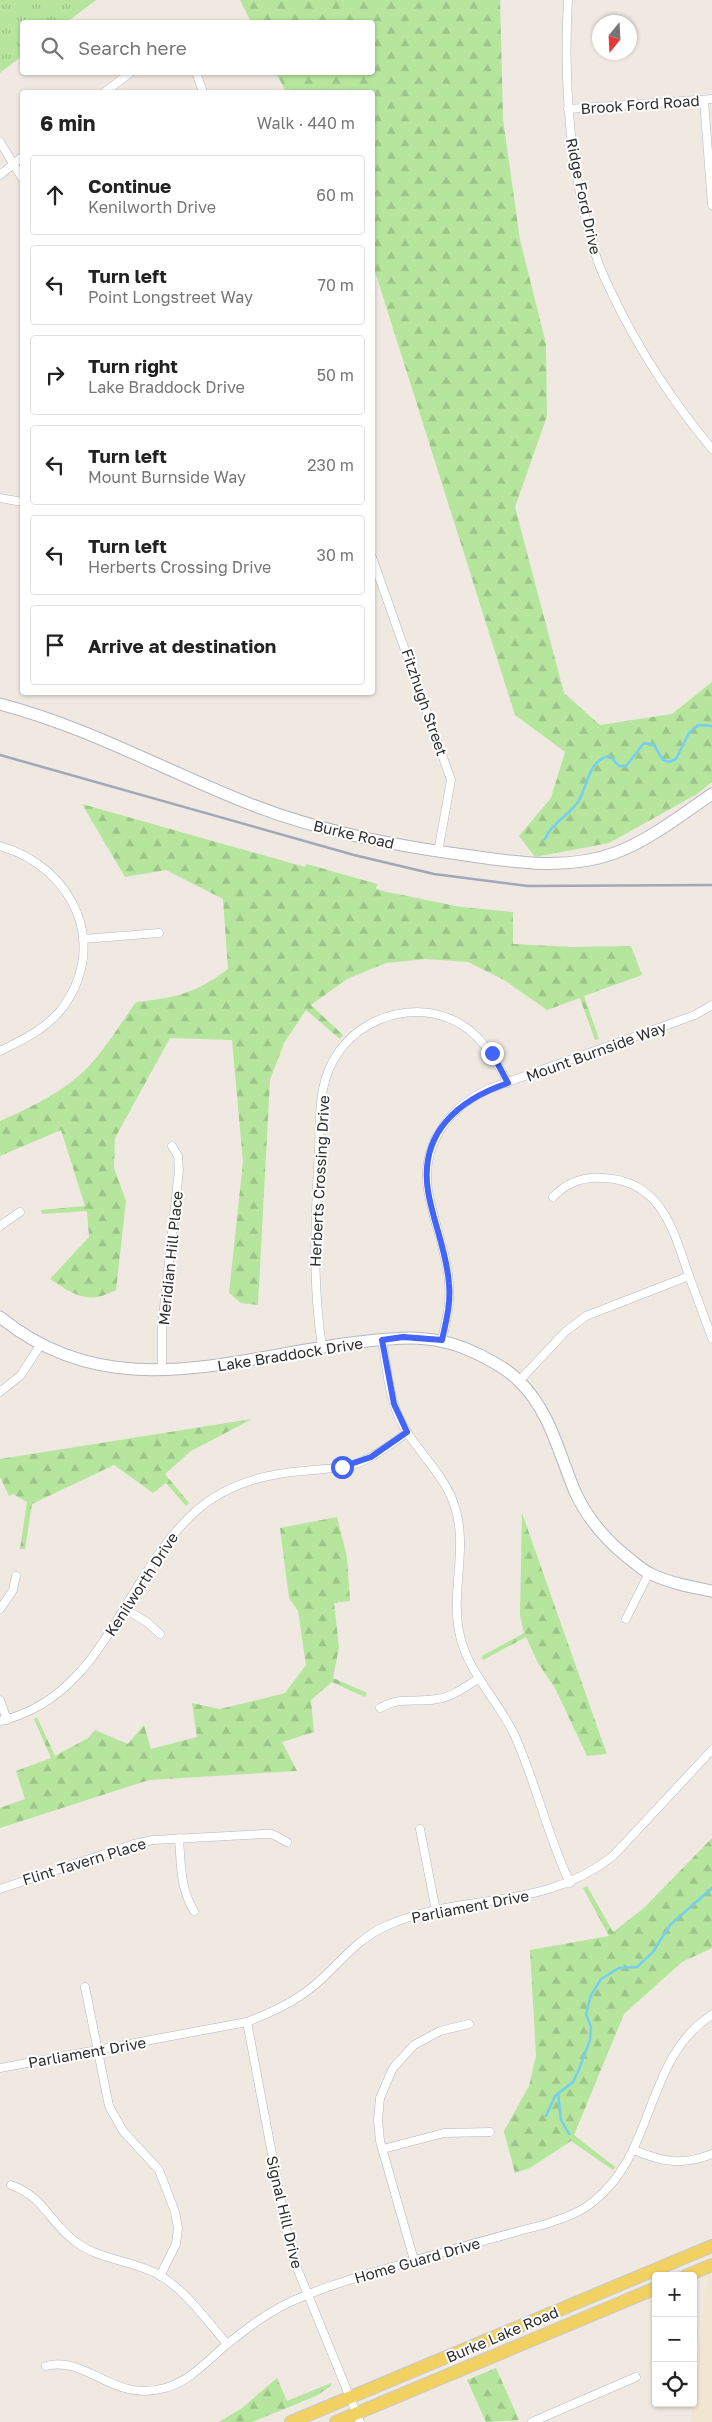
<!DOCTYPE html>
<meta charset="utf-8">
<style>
body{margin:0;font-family:"Golos Text",sans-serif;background:#f6f6f6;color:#222}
.controls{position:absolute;right:15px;bottom:15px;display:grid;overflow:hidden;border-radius:5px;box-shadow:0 1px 4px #0004}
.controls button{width:45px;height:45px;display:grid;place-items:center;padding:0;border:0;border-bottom:1px solid #e0e0e0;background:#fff;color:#222;font:25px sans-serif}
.compass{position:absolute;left:592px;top:15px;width:45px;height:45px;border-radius:50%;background:#fff;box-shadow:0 1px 4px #0004;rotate:198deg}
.stop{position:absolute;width:15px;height:15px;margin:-11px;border:4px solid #4264fb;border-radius:50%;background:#fff}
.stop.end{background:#4264fb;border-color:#fff;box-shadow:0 1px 5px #0008}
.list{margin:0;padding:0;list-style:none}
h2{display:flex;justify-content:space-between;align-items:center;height:65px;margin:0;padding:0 20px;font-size:21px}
h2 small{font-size:16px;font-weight:400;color:#767676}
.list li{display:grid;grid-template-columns:32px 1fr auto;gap:15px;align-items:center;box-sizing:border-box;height:80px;margin:0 10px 10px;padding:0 10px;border:1px solid #e0e0e0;border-radius:5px}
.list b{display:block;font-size:19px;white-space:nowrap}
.list p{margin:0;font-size:16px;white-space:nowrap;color:#767676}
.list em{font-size:16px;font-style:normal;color:#767676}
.icon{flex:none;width:28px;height:28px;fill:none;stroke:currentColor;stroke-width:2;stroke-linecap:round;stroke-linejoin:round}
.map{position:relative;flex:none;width:712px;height:2422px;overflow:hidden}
.search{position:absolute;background:#fff;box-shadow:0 1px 4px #0004;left:20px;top:20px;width:355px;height:55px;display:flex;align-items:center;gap:12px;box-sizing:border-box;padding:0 18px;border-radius:5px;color:#767676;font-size:19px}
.panel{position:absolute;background:#fff;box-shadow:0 1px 4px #0004;left:20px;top:90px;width:355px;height:605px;border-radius:5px}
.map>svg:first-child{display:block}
</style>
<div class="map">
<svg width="712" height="2422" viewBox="0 0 712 2422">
<defs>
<pattern id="grass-tufts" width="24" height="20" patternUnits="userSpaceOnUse" patternTransform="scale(1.25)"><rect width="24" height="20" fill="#b6e59e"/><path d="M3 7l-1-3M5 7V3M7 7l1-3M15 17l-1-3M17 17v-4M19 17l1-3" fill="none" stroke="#9dc588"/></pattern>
<pattern id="forest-firs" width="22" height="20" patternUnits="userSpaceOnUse" patternTransform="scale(1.25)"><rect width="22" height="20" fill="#b6e59e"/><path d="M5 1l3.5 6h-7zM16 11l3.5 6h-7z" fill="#9dc588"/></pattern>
</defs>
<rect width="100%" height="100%" fill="#efe9e1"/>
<polygon fill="#f0e6d1" points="712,2267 712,2422 691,2422 708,2268"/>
<polygon fill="url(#grass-tufts)" points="0,0 96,0 67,22 22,22 22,56 0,73"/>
<g fill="url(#forest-firs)">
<polygon points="240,0 500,0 503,119 520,240 546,344 547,416 515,507 564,693 600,725 672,714 712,682 712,782 697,794 609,843 535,857 519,836 551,798 565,752 515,715 373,265 372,92 286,92 276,73 372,72 372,22 251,22"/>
<path d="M82,804L305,867L307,864L377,884L376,889L387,892L461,907L513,912V944L572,947L631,946L642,975L584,996L599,1039L595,1040L580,998L547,1010L504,980L468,962L426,959L386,963L347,979L311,1005L343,1035L340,1039L306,1010L284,1043L270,1080L258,1305L241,1303L229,1293L243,1162L232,1040L170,1038L115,1138L114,1168L126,1201L116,1290C88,1305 74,1295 50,1279L89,1237L87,1211L42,1214L41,1210L85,1206L61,1130L0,1156V1121C30,1108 65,1091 88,1067C106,1048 121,1023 136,1002C176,998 196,993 228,969L223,899L166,870L125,877Z"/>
<polygon points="252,1419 191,1451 165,1474 189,1503 186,1506 166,1483 153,1493 114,1465 32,1504 25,1549 20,1549 27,1502 13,1494 9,1496 0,1477 0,1459"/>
<polygon points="522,1513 598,1729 607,1754 587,1756 555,1688 538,1663 526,1637 483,1660 482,1656 524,1633 520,1615"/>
<polygon points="337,1517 347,1557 350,1601 334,1603 339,1647 333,1678 367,1693 365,1697 332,1682 311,1700 314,1732 282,1742 297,1771 149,1780 0,1828 0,1808 25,1799 16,1771 51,1758 34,1719 37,1717 55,1756 88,1738 95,1730 128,1744 144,1725 151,1749 197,1737 192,1703 220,1709 285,1693 306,1665 298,1611 289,1598 280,1528"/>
<polygon points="712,1838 712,1948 682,1962 624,2014 574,2135 615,2167 613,2170 571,2141 530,2168 515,2173 504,2131 529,2086 536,2056 530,1950 609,1936 583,1888 587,1886 613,1932 644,1908"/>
<polygon points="496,2368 519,2420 486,2422 467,2380"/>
<polygon points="277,2378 287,2401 331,2383 331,2386 316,2396 252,2422 219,2422 242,2408"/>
</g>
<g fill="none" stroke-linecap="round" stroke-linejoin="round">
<g stroke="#75cff0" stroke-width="2.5">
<path d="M545,839C551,824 568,816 578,802C588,786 588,759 610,756L619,766H626L644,743L654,745L663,760L669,762L676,759L689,733L698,725L712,726"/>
<polyline points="558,2093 561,2120 569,2134"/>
<polyline points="546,2116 555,2096 573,2082 579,2069 590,2040 591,2027 586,2014 591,1995 601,1979 619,1968 637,1967 653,1952 670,1925 712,1888"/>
</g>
<g stroke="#b4b7c1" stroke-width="9">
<g id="street">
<path d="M568,0C563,89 570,177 598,262C604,279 614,297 622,314C649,365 675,404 712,449"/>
<polyline points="196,72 203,92"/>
<polyline points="105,92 131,72"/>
<polyline points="704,100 712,205"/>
<polyline points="568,109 712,99"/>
<polyline points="0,142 22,178"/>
<polyline points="0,175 22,157"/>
<polyline points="0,498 22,502"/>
<polyline points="372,557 451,780 438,852"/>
<path d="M0,846C74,867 111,947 60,1011C44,1030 22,1040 0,1051"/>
<polyline points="83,939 159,933"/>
<path d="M553,1197C567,1182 583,1176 604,1178C661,1181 673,1229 688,1273C696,1295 704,1316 712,1338"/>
<polyline points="0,1226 20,1212"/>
<path d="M382,1340C387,1368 389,1402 404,1427C420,1455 445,1475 455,1507C468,1548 451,1590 459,1631C466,1671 497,1698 514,1734C536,1782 547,1835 570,1883"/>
<path d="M442,1340C446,1322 451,1303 449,1283C447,1251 433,1222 428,1190C421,1143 450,1106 491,1088L695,1015L712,1005"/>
<path d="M322,1347C312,1281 315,1217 319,1150C320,1120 318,1088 333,1061C350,1030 383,1012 417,1012C465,1013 488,1044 508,1083"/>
<polyline points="162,1371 162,1326 179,1170 178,1156 172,1146"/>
<polyline points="519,1381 565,1332 586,1316 689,1276"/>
<polyline points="0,1392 21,1375 41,1344"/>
<polyline points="124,1608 148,1623 160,1634"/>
<polyline points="0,1609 13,1590 16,1576"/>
<polyline points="626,1619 649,1573"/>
<polyline points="0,1700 7,1720"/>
<path d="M380,1708C400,1696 415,1703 437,1699C452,1697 465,1687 478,1679"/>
<path d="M0,1721C106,1697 123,1575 196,1511C226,1484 264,1474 303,1471C319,1469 337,1469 352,1465C373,1459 390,1444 407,1433"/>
<polyline points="420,1829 436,1911"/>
<path d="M179,1838C181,1865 180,1888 194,1911"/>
<polyline points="0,1889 134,1844 153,1840 263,1834 272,1834 287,1842"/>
<polyline points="85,1987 109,2106 123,2131 159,2170 175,2212 178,2228 176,2244 160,2276"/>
<polyline points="247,2022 286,2228 295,2263 360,2422"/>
<path d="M0,2068L247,2022C272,2012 295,2002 316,1984C340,1963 357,1939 386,1926C463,1891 540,1913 613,1856L712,1750"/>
<polyline points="383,2149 444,2133 490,2132"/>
<path d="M634,2150C662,2162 683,2166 712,2154"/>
<path d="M11,2185C45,2197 49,2223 76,2242C101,2261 134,2260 161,2276C187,2292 207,2321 227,2344"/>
<polyline points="414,2260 380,2141 378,2120 380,2098 393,2068 414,2045 440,2031 469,2024"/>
<path d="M46,2366C87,2355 112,2403 165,2388C190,2381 207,2361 226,2345C245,2330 264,2315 286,2304C317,2289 352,2279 385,2269C439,2253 492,2238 546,2224C563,2218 580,2213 594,2201C656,2152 645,2057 712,2015"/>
<polyline points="532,2422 636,2377"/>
</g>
</g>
<g stroke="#b4b7c1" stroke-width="13">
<g id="secondary">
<path d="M0,704C88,727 166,771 250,804C321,832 397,846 472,856C519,863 569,870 615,853C650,840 681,815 712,794"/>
<path d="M0,1317C109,1406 228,1359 351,1343C400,1337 435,1332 480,1355C493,1362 509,1370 519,1381C551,1412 559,1455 576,1494C588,1519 605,1539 626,1556C634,1562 642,1570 651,1574C670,1583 691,1587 712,1591"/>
</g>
</g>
<g stroke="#c9c9c9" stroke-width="14">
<g id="primary">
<polyline points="686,2276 712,2265"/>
<polyline points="291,2422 712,2246"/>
<polyline points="336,2422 656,2288"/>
</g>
</g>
<use href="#street" stroke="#fff" stroke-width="8"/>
<use href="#secondary" stroke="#fff" stroke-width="11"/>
<use href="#primary" stroke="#f2d163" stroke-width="12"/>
<polyline stroke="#a3a6b8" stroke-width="2.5" points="0,755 354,855 434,874 528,886 712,885"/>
</g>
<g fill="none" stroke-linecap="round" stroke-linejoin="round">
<path stroke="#4264fb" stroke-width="6" d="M342,1467L371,1457L407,1432L394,1404L382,1340L403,1337L442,1340C446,1322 451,1303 449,1284C447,1252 433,1222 428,1191C419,1133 458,1100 508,1083L492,1053"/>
</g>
<g text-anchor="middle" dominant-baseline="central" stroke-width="4" stroke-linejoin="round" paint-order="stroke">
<g font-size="15" fill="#2e2e2e" stroke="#fff">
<text transform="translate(640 104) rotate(-4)">Brook Ford Road</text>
<text transform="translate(584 196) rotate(78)">Ridge Ford Drive</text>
<text transform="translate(425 702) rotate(71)">Fitzhugh Street</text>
<text transform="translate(354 834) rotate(13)">Burke Road</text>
<text transform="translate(596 1051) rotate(-20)">Mount Burnside Way</text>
<text transform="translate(319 1181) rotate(-87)">Herberts Crossing Drive</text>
<text transform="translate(170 1258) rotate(-84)">Meridian Hill Place</text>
<text transform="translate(290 1354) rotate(-9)">Lake Braddock Drive</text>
<text transform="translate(141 1584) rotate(-57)">Kenilworth Drive</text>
<text transform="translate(84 1861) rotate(-17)">Flint Tavern Place</text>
<text transform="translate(470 1906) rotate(-11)">Parliament Drive</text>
<text transform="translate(87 2052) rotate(-10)">Parliament Drive</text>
<text transform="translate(285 2212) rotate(77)">Signal Hill Drive</text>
<text transform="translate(417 2260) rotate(-16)">Home Guard Drive</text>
<text transform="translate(502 2334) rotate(-23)">Burke Lake Road</text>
</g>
</g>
</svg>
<div class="controls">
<button>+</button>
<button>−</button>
<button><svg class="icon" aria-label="locate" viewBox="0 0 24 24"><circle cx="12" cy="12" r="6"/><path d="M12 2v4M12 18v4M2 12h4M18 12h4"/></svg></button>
</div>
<svg class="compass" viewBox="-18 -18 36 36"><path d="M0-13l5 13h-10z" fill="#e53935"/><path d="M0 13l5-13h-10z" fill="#767676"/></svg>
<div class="stop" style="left:342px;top:1467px"></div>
<div class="stop end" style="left:492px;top:1053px"></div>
<div class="search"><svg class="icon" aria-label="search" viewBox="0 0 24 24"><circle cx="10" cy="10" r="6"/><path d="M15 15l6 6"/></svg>Search here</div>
<section class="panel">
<h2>6 min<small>Walk · 440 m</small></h2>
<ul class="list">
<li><svg class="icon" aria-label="ahead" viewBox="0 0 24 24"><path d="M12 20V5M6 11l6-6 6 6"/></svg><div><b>Continue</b><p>Kenilworth Drive</p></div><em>60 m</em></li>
<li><svg class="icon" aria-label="left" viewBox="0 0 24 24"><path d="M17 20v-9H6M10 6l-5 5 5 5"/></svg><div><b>Turn left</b><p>Point Longstreet Way</p></div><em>70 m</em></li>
<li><svg class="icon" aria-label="right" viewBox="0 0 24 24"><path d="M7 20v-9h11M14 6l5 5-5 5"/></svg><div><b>Turn right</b><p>Lake Braddock Drive</p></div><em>50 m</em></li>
<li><svg class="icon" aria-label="left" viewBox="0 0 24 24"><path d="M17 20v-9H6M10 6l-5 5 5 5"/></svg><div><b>Turn left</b><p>Mount Burnside Way</p></div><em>230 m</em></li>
<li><svg class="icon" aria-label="left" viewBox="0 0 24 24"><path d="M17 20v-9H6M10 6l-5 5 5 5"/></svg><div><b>Turn left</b><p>Herberts Crossing Drive</p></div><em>30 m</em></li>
<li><svg class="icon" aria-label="arrive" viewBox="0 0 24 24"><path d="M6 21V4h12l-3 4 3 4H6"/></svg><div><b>Arrive at destination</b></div></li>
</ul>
</section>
</div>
